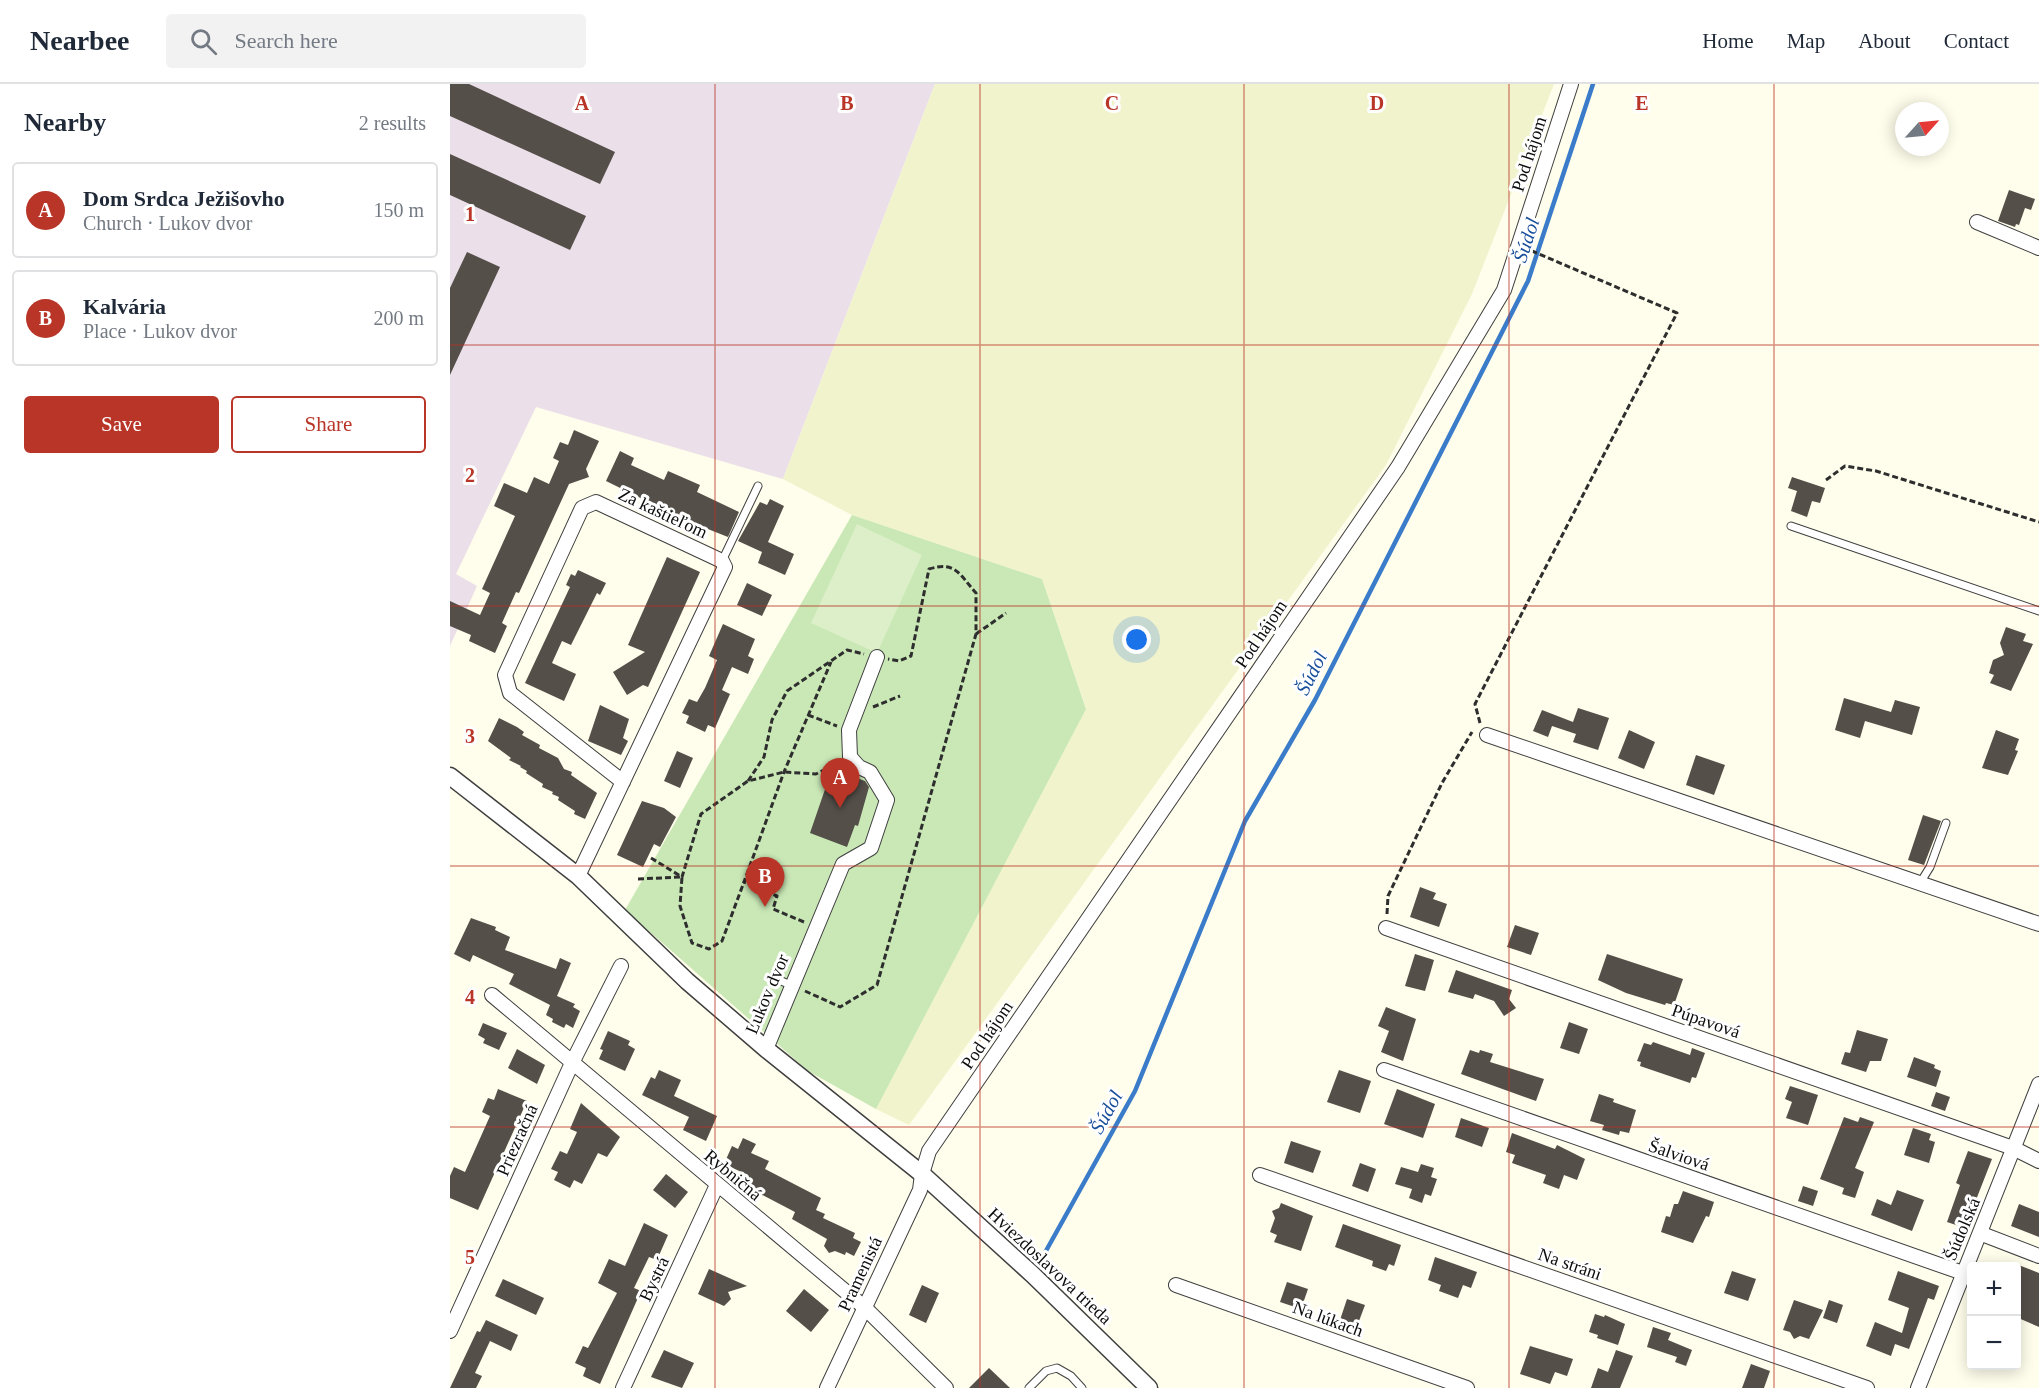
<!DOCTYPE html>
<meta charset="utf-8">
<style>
body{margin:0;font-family:"Times New Roman",serif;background:#f2f2f3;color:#1f2937}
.controls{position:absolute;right:18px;bottom:18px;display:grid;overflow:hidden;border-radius:6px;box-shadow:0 3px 15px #0003}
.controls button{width:54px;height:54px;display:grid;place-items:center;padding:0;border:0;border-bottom:2px solid #e0e1e3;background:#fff;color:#1f2937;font:30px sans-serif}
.compass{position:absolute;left:1445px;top:18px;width:54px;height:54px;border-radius:50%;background:#fff;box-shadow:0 3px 15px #0003;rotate:63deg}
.you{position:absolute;left:687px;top:556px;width:21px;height:21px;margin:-15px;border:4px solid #fff;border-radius:50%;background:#1a73e8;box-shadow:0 0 0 9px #1a73e833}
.badge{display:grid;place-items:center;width:39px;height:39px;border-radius:50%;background:#b83527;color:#fff;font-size:20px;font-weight:700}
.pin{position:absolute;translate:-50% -50px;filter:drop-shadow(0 2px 3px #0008)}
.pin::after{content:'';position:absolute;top:32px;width:21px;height:18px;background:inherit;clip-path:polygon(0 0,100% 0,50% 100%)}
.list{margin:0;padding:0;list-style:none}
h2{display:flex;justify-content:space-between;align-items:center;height:78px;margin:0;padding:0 24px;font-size:26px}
h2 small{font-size:20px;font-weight:400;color:#747a83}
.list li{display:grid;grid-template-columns:39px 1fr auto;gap:18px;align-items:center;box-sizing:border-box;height:96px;margin:0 12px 12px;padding:0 12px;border:2px solid #e0e1e3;border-radius:6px}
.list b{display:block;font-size:22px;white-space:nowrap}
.list p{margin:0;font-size:20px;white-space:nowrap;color:#747a83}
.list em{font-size:20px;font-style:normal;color:#747a83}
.actions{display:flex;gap:12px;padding:18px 24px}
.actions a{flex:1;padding:14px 0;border:2px solid #b83527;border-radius:6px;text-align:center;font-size:21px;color:#b83527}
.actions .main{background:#b83527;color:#fff}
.icon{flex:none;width:33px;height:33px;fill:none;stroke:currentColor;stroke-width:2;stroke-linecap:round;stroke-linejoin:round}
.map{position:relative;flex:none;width:1589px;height:1304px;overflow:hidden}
header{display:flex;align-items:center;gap:36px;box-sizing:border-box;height:84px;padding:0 30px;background:#fff;border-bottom:2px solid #e0e1e3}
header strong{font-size:28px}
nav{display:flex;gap:33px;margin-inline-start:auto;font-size:21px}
.search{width:420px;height:54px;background:#f2f2f3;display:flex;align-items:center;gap:15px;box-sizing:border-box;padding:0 21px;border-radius:6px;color:#747a83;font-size:22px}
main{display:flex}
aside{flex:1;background:#fff}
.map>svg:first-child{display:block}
</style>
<header>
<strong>Nearbee</strong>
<div class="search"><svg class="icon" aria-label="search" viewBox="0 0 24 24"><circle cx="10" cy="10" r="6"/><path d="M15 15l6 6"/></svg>Search here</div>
<nav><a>Home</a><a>Map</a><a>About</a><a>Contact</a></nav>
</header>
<main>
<aside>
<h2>Nearby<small>2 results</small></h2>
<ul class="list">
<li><span class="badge">A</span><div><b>Dom Srdca Ježišovho</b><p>Church · Lukov dvor</p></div><em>150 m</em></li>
<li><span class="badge">B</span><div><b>Kalvária</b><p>Place · Lukov dvor</p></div><em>200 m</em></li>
</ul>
<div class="actions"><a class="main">Save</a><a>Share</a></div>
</aside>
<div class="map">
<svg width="1589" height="1304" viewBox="0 0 1589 1304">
<rect width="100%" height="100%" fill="#fffdeb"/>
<polygon fill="#ebe0ea" points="0,0 485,0 333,395 86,323 6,490 27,502 0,562"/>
<polygon fill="#f1f3cc" points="485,0 1104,0 1022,210 936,381 459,1041 426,1025 636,624 592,495 402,431 333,395"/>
<polygon fill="#c9e8b6" points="402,431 592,495 636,625 426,1025 358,987 175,826"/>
<polygon fill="#dcefc8" points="407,440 472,471 427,569 361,539"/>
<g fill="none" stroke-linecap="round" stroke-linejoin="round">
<polyline stroke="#3a7cca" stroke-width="4.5" points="587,1183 685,1007 795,737 865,616 1078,197 1143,0"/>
</g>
<g fill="#544f49">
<polygon points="0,0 19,0 165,68 150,100 0,32"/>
<polygon points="0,70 136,132 120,166 0,111"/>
<polygon points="1559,106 1585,115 1581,126 1575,124 1569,141 1566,140 1565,143 1548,137"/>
<polygon points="17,168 50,183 0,291 0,204"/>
<polygon points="124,346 149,357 136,385 139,393 119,400 69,509 66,508 52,539 57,542 45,569 19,557 21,551 0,542 0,517 30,531 40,509 32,505 65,432 44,422 54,399 77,409 84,393 99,400 109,377 103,374 110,358 118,361"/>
<polygon points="170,367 184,374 181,381 214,396 218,387 250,401 247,408 289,428 278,453 235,436 156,397"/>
<polygon points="1342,393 1375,404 1370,419 1362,417 1357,433 1341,427 1347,407 1338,404"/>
<polygon points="320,415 334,422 318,458 344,470 335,491 308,479 312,468 288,457 310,418 317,421"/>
<polygon points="217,473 250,488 198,603 193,601 177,611 163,588 195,568 178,561"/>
<polygon points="128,486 156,499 150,511 147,509 121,561 112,557 102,579 126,590 114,617 75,599 120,503 116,501 121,490 125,492"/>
<polygon points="297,499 322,511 312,532 287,521"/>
<polygon points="273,540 305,555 298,572 304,575 298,590 282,583 272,606 280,610 265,644 258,641 255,648 236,639 239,632 232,629 239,615 247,618 255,604 267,576 259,572"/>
<polygon points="1556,543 1576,550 1573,557 1583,560 1561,607 1540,599 1544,591 1539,589 1543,576 1554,571 1550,559"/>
<polygon points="1394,614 1441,628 1445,616 1470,623 1462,651 1415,637 1410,654 1385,646"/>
<polygon points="150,621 179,635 173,654 178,657 171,671 138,657"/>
<polygon points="1128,624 1159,634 1148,666 1123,658 1126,650 1102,642 1098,653 1083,647 1092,626 1123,638"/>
<polygon points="49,634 67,643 74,648 72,651 90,661 89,664 108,674 114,685 122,688 121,691 147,709 135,735 124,730 125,727 108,716 109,713 102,710 103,708 92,703 93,700 76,689 77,687 70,683 71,682 59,676 61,674 38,657"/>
<polygon points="1179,646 1205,658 1194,685 1168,674"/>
<polygon points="1546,646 1569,655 1565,666 1568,667 1558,691 1532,684"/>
<polygon points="227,667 243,674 230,704 214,697"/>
<polygon points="1246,671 1275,681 1264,711 1236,701"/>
<polygon points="382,685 415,697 419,703 408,742 405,741 397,763 360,749"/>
<polygon points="192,717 214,724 226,733 210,763 204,760 193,783 167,771"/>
<polygon points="1473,731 1491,737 1474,781 1458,776"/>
<polygon points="970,803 986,809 983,815 997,820 989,843 960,833"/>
<polygon points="21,834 46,843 45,846 60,853 55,866 106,885 110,874 121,879 107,912 125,920 123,923 130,927 123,944 116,940 114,944 102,938 103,935 96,931 100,921 59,900 64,890 23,871 20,878 4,870"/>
<polygon points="1065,841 1089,849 1081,871 1057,863"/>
<polygon points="965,870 984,876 975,907 955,902"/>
<polygon points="1157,870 1233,895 1224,921 1216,919 1215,921 1176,909 1148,896"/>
<polygon points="1006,886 1062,906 1059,915 1066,924 1054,932 1044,917 1025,910 1023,915 998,908"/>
<polygon points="936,923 966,935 953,977 931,968 939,947 928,942"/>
<polygon points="1119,938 1138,945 1129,970 1110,964"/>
<polygon points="33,939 57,949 49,966 33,959 35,955 28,951"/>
<polygon points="1407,946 1438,955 1431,977 1420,977 1416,988 1391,980 1395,968 1400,969"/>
<polygon points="158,947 180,957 178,961 185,965 175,987 149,975 153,966 150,965"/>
<polygon points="1203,958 1240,971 1242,964 1255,969 1246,994 1242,993 1240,999 1190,982 1191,978 1187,977 1194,959 1201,961"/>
<polygon points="67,965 95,981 87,1000 58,984"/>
<polygon points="1020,966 1029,969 1030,966 1043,970 1040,978 1094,995 1086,1017 1011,990"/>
<polygon points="1464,973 1485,981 1484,984 1491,987 1486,1003 1457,993"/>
<polygon points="209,986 231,996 224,1012 267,1032 256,1057 233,1046 239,1033 192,1011 201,993 205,995"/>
<polygon points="889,986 921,997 910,1029 877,1018"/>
<polygon points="1340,1002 1368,1011 1358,1041 1336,1034 1342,1018 1335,1015"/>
<polygon points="48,1005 77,1017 28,1126 0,1114 0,1092 4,1083 15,1088 40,1032 32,1028 38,1014 44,1016"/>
<polygon points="947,1005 985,1020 973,1054 934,1040"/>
<polygon points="1486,1008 1500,1013 1495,1027 1481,1022"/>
<polygon points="1149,1010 1164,1015 1163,1018 1186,1026 1179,1049 1170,1047 1169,1051 1152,1046 1154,1041 1140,1037"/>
<polygon points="131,1019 170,1053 157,1073 148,1069 132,1100 124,1096 120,1104 104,1096 108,1088 101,1085 110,1067 117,1070 127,1048 120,1045"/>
<polygon points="1394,1033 1408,1038 1410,1033 1424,1038 1405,1084 1414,1088 1405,1114 1392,1110 1394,1104 1370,1095"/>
<polygon points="1011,1034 1039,1044 1032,1063 1005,1053"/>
<polygon points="1463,1044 1481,1050 1479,1056 1485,1058 1479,1079 1454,1071"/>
<polygon points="1062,1049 1105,1065 1107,1061 1135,1075 1127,1096 1114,1091 1109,1105 1093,1099 1096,1091 1062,1079 1065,1071 1056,1068"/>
<polygon points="293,1054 306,1060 301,1069 319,1077 315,1085 371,1114 366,1126 375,1130 373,1134 405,1149 403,1154 411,1158 404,1172 396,1168 395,1171 385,1167 379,1169 374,1162 377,1155 342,1135 345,1128 293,1101 298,1091 274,1080 282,1062 288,1065"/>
<polygon points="841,1057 871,1067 863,1089 834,1079"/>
<polygon points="1518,1067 1542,1075 1515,1144 1497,1138 1510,1101 1506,1099"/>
<polygon points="910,1079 926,1085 918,1108 902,1102"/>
<polygon points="971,1080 984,1084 981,1093 987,1095 981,1112 975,1110 972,1119 959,1114 962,1105 945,1100 951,1083 968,1088"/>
<polygon points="216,1090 238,1108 225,1124 203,1106"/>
<polygon points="1353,1102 1368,1107 1363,1122 1348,1117"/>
<polygon points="1447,1106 1474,1116 1462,1147 1421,1131 1427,1115 1441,1121"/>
<polygon points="1233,1107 1264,1118 1259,1133 1256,1132 1243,1159 1211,1148 1216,1132 1220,1133 1224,1120 1228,1120"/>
<polygon points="831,1119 863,1132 851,1167 824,1158 827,1151 820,1148 825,1134 822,1127 829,1124"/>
<polygon points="1569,1120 1589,1128 1589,1153 1561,1142"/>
<polygon points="194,1139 218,1151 207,1176 199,1173 184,1204 191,1207 150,1300 133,1292 136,1284 125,1279 133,1262 138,1264 167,1209 148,1199 159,1175 175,1182"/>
<polygon points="893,1140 951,1161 944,1182 939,1180 936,1187 922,1182 923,1177 885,1163"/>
<polygon points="985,1173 1027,1188 1021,1204 1013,1201 1008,1214 989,1207 991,1201 978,1196"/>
<polygon points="1566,1180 1589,1189 1589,1243 1566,1233"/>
<polygon points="259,1185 297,1202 278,1208 281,1215 274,1222 248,1210"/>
<polygon points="1282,1187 1306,1195 1298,1217 1274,1209"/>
<polygon points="1448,1187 1489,1202 1484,1216 1478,1214 1459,1265 1445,1260 1441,1272 1416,1262 1425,1238 1452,1249 1459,1224 1438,1216"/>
<polygon points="53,1195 94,1214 86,1231 45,1212"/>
<polygon points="837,1198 858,1205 851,1225 830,1218"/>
<polygon points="472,1201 489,1209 476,1239 459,1231"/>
<polygon points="354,1205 379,1226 361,1248 336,1227"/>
<polygon points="897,1215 915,1221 906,1245 889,1239"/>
<polygon points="1344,1216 1373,1226 1359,1255 1350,1252 1344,1255 1340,1248 1333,1246"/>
<polygon points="1379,1216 1393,1221 1387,1239 1373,1234"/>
<polygon points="1145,1230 1154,1233 1155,1231 1175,1240 1168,1261 1147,1254 1148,1251 1139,1248"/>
<polygon points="36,1236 68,1251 61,1267 40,1257 25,1289 32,1292 26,1304 0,1304 27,1247 30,1248"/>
<polygon points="1203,1243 1221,1249 1218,1256 1242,1266 1236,1282 1225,1278 1227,1273 1197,1263"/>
<polygon points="1080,1262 1123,1275 1117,1292 1105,1288 1100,1300 1070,1290"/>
<polygon points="214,1266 244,1279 232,1304 201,1293"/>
<polygon points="1166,1266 1183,1272 1170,1304 1141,1304 1148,1284 1158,1288"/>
<polygon points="1301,1280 1320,1287 1314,1304 1292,1304"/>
<polygon points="539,1284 560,1304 519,1304"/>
</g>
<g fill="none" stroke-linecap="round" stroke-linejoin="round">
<g stroke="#3f3f3f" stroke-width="9">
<g id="service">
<polyline points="1341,442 1589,527"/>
<polyline points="272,477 308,402"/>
<polyline points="1470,799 1480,783 1496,739"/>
<polyline points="322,893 343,902"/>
<polyline points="579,1304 596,1287 607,1284 621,1292 632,1304"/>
</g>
</g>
<g stroke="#3f3f3f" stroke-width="16">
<g id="minor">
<polyline points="1527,138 1589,164"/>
<polyline points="1037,651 1589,840"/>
<polyline points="128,792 275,483 272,477 146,418 132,424 55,591 60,609 173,698"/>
<polyline points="936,844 1563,1064 1589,1077"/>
<polyline points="42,911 414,1223 496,1304"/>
<polyline points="316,965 393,780 421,764 437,716 420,688 409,683 400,673 399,646 427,573"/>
<polyline points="934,986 1513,1189"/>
<polyline points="810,1091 1417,1304"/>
<polyline points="1532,1150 1589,1172"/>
<polyline points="726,1201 1017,1304"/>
<polyline points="0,1247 122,979 171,882"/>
<polyline points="173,1304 267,1101"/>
<polyline points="377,1304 470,1106 472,1090 479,1067 948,383 1054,206 1121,0"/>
<polyline points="1468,1304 1589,1000"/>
</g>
</g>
<g stroke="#3f3f3f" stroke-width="19">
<polyline id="tertiary" points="0,692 128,792 237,897 316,965 472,1090 583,1191 699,1304"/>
</g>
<g stroke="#2e2e2e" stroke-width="3" stroke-dasharray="6 3" stroke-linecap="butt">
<polyline points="1376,396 1395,382 1426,387 1589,438"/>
<polyline points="526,550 556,529"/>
<polyline points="423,623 450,612"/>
<polyline points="358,631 387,642"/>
<polyline points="1030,639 1025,620 1227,229 1082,167"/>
<polyline points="298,697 314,673 322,636 337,607 397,566 414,570"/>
<polyline points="201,774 232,793 251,730 298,697 334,688 366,690 388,679"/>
<polyline points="188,795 232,793 230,822 242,859 259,865 272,857 294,798"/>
<polyline points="937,830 938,812 992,699 1022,648"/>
<polyline points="354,838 323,825 327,812 294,798 334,688 381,578"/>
<path d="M355,907L390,923L427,901L526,550V509C509,490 506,477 479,485L461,572L449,577L438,575"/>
</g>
<use href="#service" stroke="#fff" stroke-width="7"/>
<use href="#minor" stroke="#fff" stroke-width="14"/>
<use href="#tertiary" stroke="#fff" stroke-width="16"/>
</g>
<path fill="none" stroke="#b83527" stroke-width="1.5" stroke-opacity="0.55" d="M265,0V1304M530,0V1304M794,0V1304M1059,0V1304M1324,0V1304M0,261H1589M0,522H1589M0,782H1589M0,1043H1589"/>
<g text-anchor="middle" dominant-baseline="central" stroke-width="6" stroke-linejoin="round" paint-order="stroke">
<g font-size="18" fill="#0c0c0c" stroke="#fff">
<text transform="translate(1079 70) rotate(-72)">Pod hájom</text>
<text transform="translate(213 429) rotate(25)">Za kaštieľom</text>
<text transform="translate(811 550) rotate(-56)">Pod hájom</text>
<text transform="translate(317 910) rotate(-67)">Lukov dvor</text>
<text transform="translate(1256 937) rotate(19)">Púpavová</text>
<text transform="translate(537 951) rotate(-56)">Pod hájom</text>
<text transform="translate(67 1056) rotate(-66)">Priezračná</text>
<text transform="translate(1229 1071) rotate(19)">Šalviová</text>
<text transform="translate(283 1091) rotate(40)">Rybničná</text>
<text transform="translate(1512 1145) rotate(-67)">Šúdolská</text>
<text transform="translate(1120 1180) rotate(19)">Na stráni</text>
<text transform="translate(600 1182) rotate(43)">Hviezdoslavova trieda</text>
<text transform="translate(410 1190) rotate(-65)">Pramenistá</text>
<text transform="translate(204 1195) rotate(-65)">Bystrá</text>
<text transform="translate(878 1235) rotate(20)">Na lúkach</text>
</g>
<g font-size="20" font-style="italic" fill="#194f9a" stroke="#fff">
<text transform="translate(1076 156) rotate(-72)">Šúdol</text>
<text transform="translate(861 589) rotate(-63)">Šúdol</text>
<text transform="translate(656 1028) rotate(-61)">Šúdol</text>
</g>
</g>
<g font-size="20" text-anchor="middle" font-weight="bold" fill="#b83527" stroke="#fff" stroke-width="6" stroke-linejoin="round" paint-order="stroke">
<text x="132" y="26">A</text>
<text x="397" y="26">B</text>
<text x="662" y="26">C</text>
<text x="927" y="26">D</text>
<text x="1192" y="26">E</text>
<text x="20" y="137">1</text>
<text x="20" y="398">2</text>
<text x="20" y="659">3</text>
<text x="20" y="920">4</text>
<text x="20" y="1180">5</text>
</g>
</svg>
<div class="controls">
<button>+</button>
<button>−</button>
</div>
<svg class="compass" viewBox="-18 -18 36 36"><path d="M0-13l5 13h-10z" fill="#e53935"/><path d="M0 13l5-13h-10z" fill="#747a83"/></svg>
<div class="you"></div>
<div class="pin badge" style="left:390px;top:724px">A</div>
<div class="pin badge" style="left:315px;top:823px">B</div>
</div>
</main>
